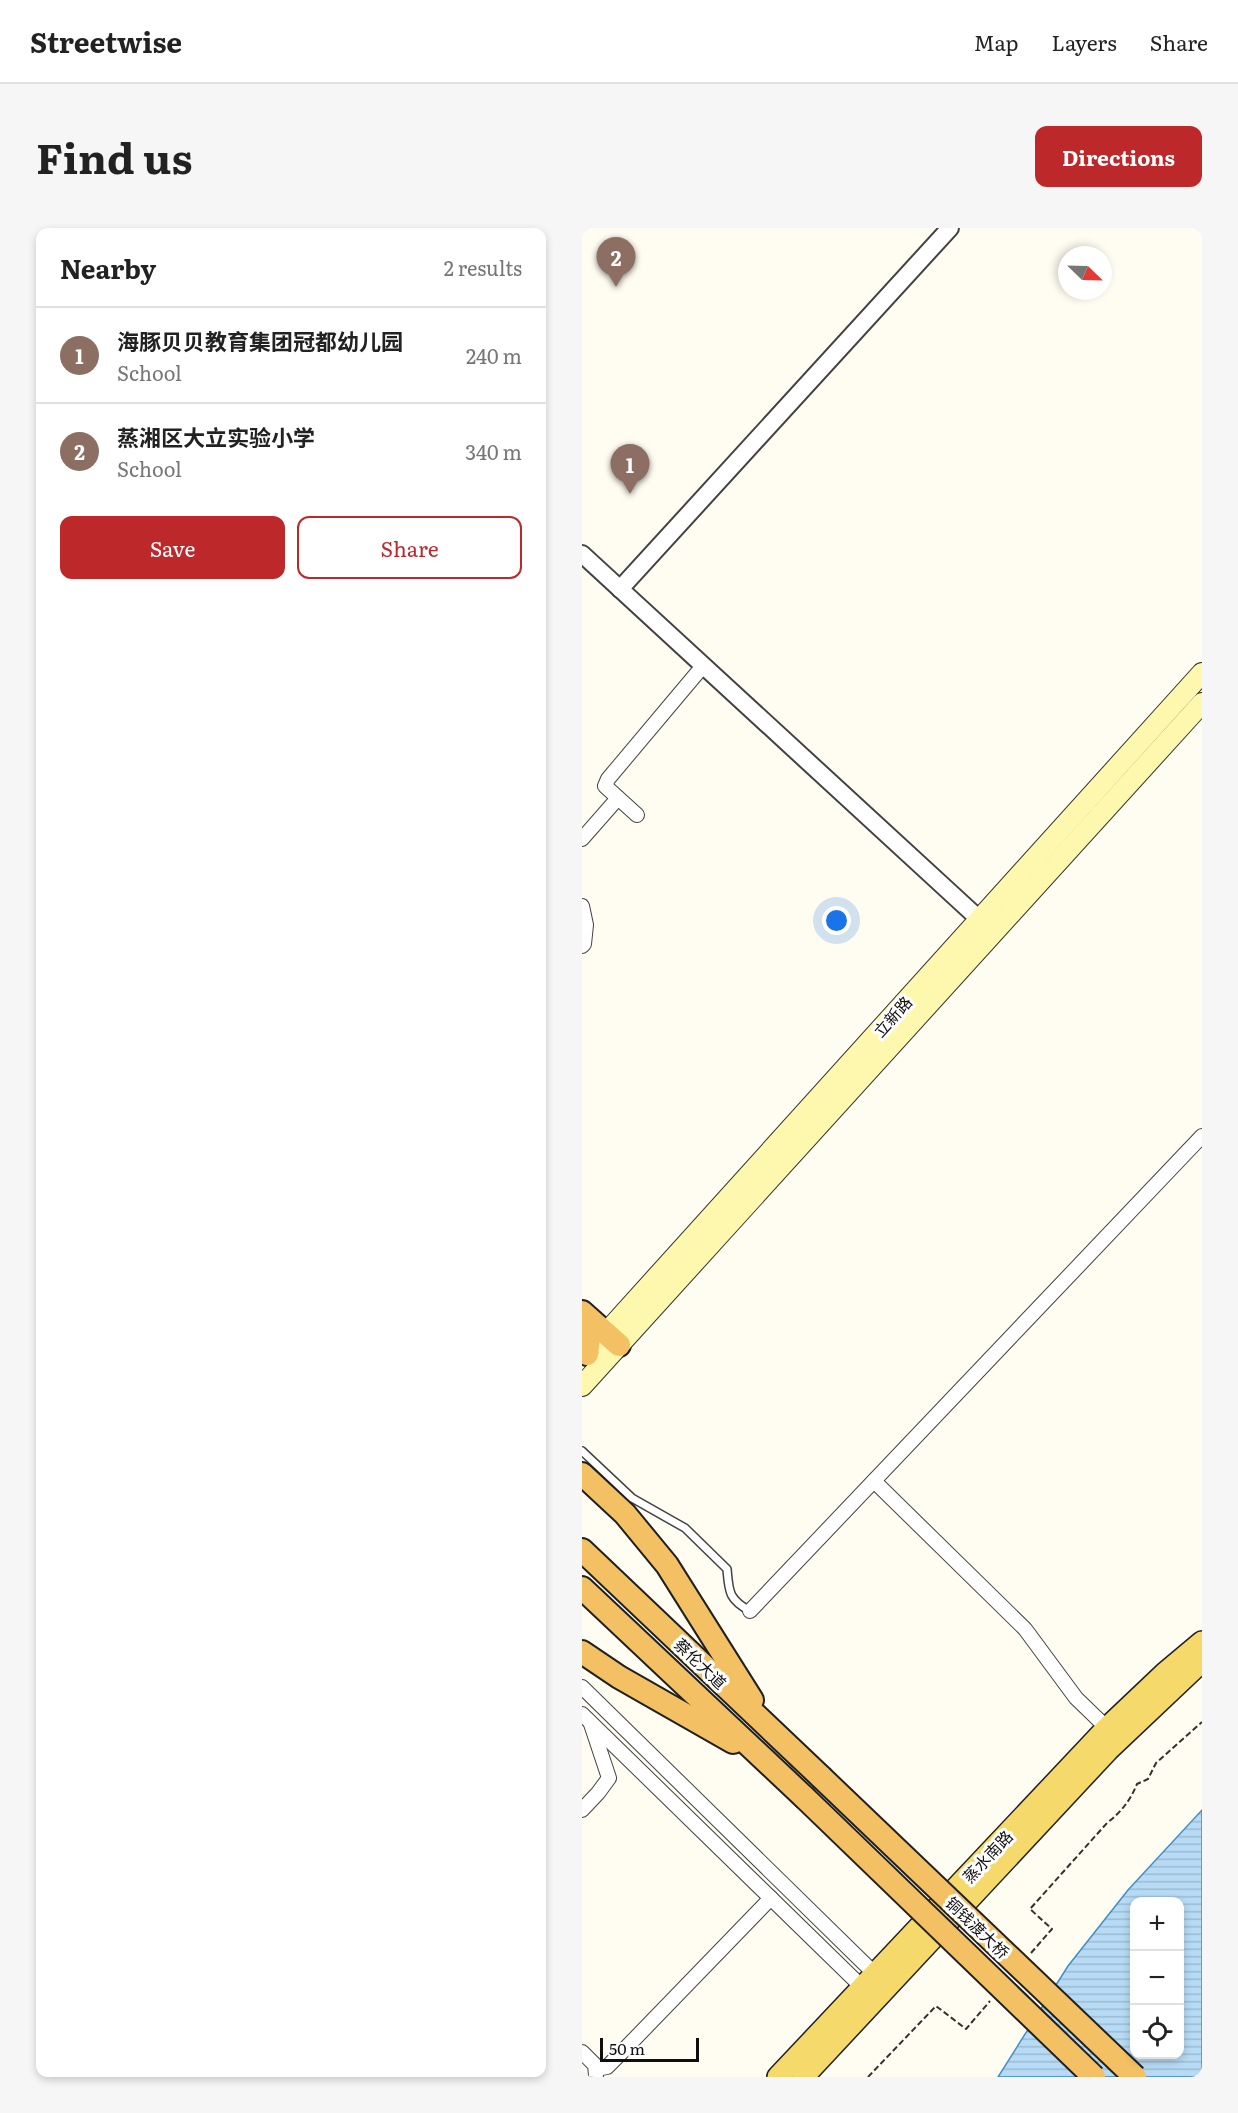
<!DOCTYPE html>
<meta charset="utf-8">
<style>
body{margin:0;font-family:Literata,"Noto Sans SC",serif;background:#f6f6f6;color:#222}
.controls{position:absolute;right:18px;bottom:18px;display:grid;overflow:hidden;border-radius:12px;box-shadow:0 3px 9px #0003}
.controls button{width:54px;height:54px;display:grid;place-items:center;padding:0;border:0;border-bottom:2px solid #e0e0e0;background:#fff;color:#222;font:30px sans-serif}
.compass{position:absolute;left:476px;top:18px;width:54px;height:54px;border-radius:50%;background:#fff;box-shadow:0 3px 9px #0003;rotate:113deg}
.scale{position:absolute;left:18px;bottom:15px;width:99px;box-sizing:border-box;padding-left:6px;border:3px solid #0f0f0f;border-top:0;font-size:16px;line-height:21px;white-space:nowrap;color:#0f0f0f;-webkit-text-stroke:4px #fff;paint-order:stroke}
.you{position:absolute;left:255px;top:693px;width:21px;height:21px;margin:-15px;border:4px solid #fff;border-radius:50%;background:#1a73e8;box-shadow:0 0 0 9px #1a73e833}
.badge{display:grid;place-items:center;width:39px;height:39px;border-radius:50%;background:#bd292a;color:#fff;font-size:20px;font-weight:700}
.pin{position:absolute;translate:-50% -50px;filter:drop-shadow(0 2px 3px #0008)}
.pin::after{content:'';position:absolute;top:32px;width:21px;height:18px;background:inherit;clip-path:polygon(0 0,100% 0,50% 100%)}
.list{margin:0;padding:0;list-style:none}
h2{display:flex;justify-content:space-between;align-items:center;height:78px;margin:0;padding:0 24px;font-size:26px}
h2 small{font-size:20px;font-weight:400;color:#767676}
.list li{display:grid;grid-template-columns:39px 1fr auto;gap:18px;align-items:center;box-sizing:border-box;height:96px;padding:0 24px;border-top:2px solid #e0e0e0}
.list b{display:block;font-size:22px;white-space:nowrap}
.list p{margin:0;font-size:20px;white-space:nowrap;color:#767676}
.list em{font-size:20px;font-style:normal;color:#767676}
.actions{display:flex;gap:12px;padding:18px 24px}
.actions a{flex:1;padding:14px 0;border:2px solid #bd292a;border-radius:12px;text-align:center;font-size:21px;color:#bd292a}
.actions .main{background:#bd292a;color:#fff}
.icon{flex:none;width:33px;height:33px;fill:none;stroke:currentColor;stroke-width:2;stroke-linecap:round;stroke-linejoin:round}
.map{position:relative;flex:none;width:620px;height:1849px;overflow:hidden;border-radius:12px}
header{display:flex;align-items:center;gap:36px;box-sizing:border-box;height:84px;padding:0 30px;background:#fff;border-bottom:2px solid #e0e0e0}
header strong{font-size:28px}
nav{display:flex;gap:33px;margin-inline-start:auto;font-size:21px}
.intro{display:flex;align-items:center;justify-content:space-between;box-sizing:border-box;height:144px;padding:0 36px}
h1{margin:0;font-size:42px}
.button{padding:15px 27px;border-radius:12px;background:#bd292a;color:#fff;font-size:21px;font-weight:700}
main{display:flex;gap:36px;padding:0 36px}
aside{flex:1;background:#fff;border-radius:12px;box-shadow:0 3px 9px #0003}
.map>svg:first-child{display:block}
</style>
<header>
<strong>Streetwise</strong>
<nav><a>Map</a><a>Layers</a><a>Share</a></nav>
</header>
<div class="intro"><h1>Find us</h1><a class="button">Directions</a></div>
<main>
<aside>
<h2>Nearby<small>2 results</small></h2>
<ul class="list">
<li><span class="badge" style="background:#8d6e63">1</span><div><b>海豚贝贝教育集团冠都幼儿园</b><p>School</p></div><em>240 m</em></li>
<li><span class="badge" style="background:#8d6e63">2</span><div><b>蒸湘区大立实验小学</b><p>School</p></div><em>340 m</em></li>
</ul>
<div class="actions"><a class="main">Save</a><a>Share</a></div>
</aside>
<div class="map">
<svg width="620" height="1849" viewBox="0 0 620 1849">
<defs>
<pattern id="water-rules" width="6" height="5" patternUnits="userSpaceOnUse" patternTransform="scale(1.5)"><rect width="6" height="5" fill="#b7dbf5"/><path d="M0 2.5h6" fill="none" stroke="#9cbbd1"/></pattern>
</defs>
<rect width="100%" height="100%" fill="#fffdf1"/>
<path fill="url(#water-rules)" stroke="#408dcb" stroke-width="1.5" fill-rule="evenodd" d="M620,1582V1849H416L486,1738L546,1662ZM552,1674H598V1826H552Z"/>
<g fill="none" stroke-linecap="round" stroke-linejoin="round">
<g stroke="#424242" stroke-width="10">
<path id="service" d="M0,1223L50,1270L103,1300L145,1341C147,1363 146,1371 168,1383"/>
</g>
<g stroke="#424242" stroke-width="16">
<g id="minor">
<polyline points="55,587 23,558 26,551 121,438"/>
<polyline points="0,611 36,570"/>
<polyline points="0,678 4,697 2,716 0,718"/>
<polyline points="292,1253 443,1401 494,1470 525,1500"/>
<polyline points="168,1383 620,908"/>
<polyline points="0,1459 294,1747"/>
<polyline points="0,1486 281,1760"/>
<polyline points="0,1582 16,1565 27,1550 9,1496"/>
<polyline points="0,1824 13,1837 14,1847"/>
<polyline points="14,1841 25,1839 38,1826 189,1670"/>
</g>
</g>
<g stroke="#424242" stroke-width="20">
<g id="tertiary">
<polyline points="0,326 397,691"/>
<polyline points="38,361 368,0"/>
</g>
</g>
<g stroke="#313131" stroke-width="22">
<g id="secondary">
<polyline points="15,1115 620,445"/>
<polyline points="0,1158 620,475"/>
</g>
</g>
<g stroke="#202020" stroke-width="24">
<g id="primary">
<polyline points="196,1849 525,1500 583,1445 620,1414"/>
<polyline points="221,1849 526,1522 620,1433"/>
</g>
</g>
<g stroke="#202020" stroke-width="26">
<g id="trunk">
<polyline points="0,1084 37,1117"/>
<polyline points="0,1093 7,1110 5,1126"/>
<polyline points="0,1246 43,1286 85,1337 170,1472"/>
<polyline points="0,1322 239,1549"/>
<polyline points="0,1360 222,1569"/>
<polyline points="0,1424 37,1449 151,1514"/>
</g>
</g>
<g stroke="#313131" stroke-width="2" stroke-dasharray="6 3" stroke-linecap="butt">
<path d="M449,1725L470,1701L448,1681L525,1595C539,1584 548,1573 555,1556L566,1551L574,1535L620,1494"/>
<polyline points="286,1849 354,1778 384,1801 408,1773"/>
</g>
<use href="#service" stroke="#fff" stroke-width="7"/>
<use href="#minor" stroke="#fff" stroke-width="14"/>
<use href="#tertiary" stroke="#fff" stroke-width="16"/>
<use href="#secondary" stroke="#fdf8ae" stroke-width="20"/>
<use href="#primary" stroke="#f5da6b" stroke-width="21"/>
<use href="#trunk" stroke="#f3c064" stroke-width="22"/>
<g stroke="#202020" stroke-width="26" stroke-linecap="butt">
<g id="trunk-bridge">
<polyline points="239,1549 553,1849"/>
<polyline points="222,1569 512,1849"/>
</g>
</g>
<use href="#trunk-bridge" stroke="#f3c064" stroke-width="22"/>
</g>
<g text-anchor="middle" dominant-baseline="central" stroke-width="6" stroke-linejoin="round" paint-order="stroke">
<g font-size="16" fill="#0f0f0f" stroke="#fff">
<text transform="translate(310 788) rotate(-48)">立新路</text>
<text transform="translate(119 1435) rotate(44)">蔡伦大道</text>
<text transform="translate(405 1628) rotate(-47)">蒸水南路</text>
<text transform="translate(396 1699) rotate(44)">铜钱渡大桥</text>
</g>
</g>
</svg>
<div class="controls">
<button>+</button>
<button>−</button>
<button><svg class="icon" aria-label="locate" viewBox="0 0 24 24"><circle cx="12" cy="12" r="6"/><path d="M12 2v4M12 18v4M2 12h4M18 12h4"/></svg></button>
</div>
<svg class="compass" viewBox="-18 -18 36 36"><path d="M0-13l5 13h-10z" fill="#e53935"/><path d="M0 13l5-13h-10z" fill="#767676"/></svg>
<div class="scale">50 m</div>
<div class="you"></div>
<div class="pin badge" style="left:48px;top:266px;background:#8d6e63">1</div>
<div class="pin badge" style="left:34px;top:59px;background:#8d6e63">2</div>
</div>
</main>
